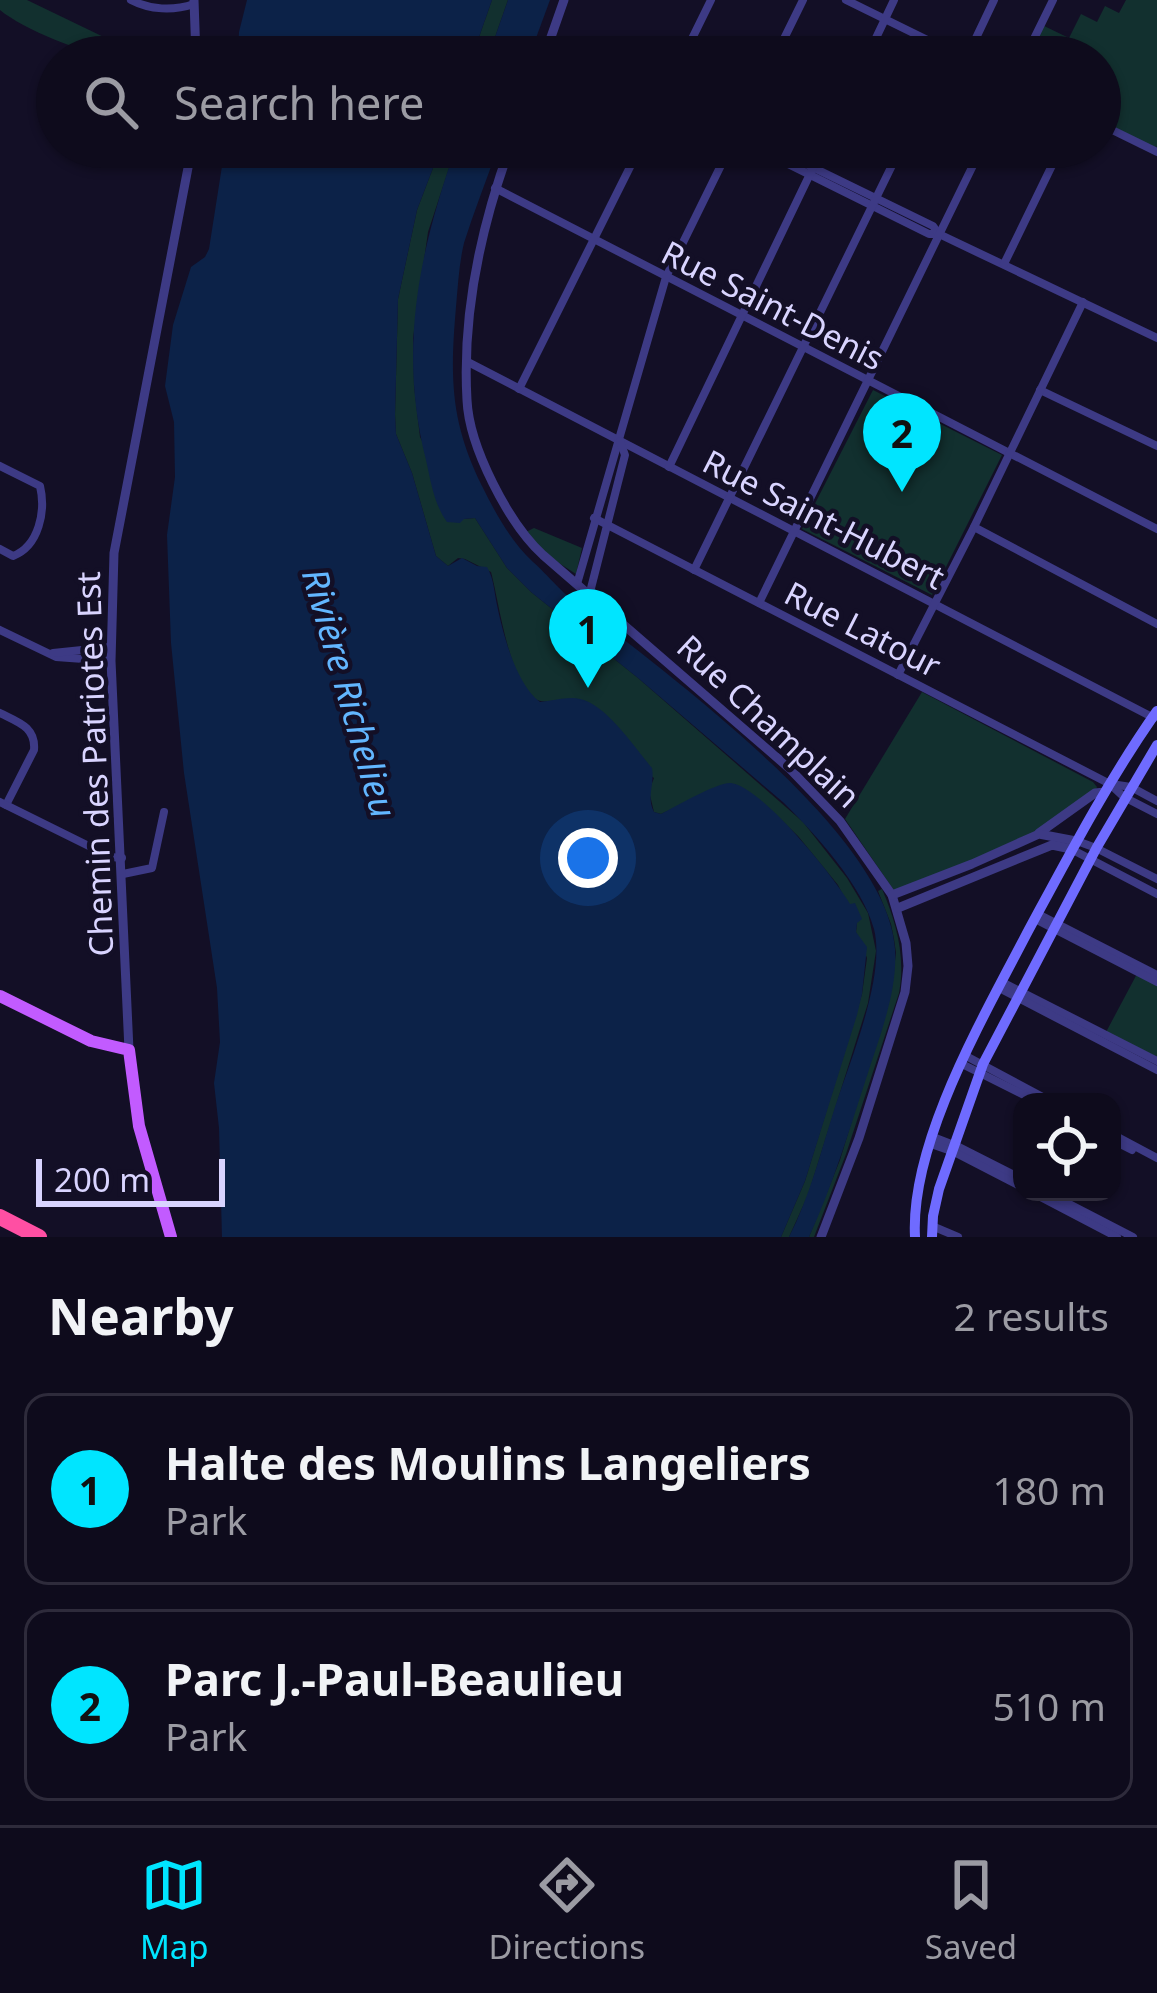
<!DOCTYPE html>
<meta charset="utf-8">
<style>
body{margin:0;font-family:"Noto Sans",sans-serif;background:#1c1929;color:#f1f3f6}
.controls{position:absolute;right:36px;bottom:36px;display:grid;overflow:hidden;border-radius:24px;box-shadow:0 3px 9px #0004}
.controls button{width:108px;height:108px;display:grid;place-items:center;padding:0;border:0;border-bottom:3px solid #2e2b3b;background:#0e0b1c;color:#f1f3f6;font:60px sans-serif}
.scale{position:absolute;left:36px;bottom:30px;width:189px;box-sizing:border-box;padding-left:12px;border:6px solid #d9d4ff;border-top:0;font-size:33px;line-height:42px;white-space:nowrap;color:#d9d4ff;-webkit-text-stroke:9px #130f26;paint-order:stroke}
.you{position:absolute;left:588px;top:858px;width:42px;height:42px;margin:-30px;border:9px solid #fff;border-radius:50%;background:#1a73e8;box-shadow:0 0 0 18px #1a73e833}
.badge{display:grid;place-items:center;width:78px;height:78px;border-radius:50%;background:#00e5ff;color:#111;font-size:39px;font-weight:700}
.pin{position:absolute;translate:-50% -99px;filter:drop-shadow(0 3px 6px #0008)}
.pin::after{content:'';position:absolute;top:63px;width:42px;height:36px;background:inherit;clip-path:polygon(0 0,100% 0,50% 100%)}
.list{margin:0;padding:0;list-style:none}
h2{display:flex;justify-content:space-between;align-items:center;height:156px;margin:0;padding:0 48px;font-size:51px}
h2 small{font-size:39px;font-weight:400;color:#9b9ba3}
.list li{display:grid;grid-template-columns:78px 1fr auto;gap:36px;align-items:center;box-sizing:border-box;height:192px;margin:0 24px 24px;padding:0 24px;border:3px solid #2e2b3b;border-radius:24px}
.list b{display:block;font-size:45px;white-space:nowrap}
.list p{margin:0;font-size:39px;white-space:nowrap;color:#9b9ba3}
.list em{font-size:39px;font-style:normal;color:#9b9ba3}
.icon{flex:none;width:66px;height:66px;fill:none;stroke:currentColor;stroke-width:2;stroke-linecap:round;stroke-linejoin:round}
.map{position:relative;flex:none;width:1157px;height:1237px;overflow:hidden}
.search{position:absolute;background:#0e0b1c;box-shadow:0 3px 9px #0004;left:36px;right:36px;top:36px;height:132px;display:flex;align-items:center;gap:30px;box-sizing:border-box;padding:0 42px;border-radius:66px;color:#9b9ba3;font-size:45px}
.sheet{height:588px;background:#0e0b1c}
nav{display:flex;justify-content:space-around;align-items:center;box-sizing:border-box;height:168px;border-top:3px solid #2e2b3b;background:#0e0b1c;font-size:33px;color:#9b9ba3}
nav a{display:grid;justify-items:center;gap:6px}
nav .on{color:#00e5ff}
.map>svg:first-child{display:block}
</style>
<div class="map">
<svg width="1157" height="1237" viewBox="0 0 1157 1237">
<rect width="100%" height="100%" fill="#130f26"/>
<g fill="#12302f">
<path d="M0,0H27L141,55L162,57C147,57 130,59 114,57C84,54 23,29 0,10Z"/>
<polygon points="492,0 508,0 488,57 472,57"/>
<polygon points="1126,0 1157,0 1157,146 1154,152 1100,125 1100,57 1023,57 1040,24 1069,38 1081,14 1097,22 1105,6 1119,13"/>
<path d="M441,147H456L428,232L413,338L414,386L420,437L464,519L475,518L507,568L531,592L638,678L803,822L847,878L868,913L876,951L868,1003L808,1195L789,1237H781L805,1181L862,994L867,958L856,932L857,923L838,885L798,836L776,815L735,784L723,785L661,814L654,812L649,791L654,778L553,701C546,701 541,703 534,698C509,680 499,602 491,572L465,559L458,558L448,566L436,556L412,473L396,434L395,415L398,299L417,210Z"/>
<polygon points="873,390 1002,455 932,595 802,529"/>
<polygon points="534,528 582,548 576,574 548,556 526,532"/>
<polygon points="922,692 1093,782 1097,787 1095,793 1040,830 1010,846 895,892 845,819"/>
<path d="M882,889C896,922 906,956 899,993L846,1154L814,1237H809L840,1160L891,991L896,953L894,939L891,924L878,891Z"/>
<polygon points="1138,972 1157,982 1157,1061 1105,1034"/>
</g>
<g fill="#0c2248">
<polygon points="247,0 492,0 472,57 238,57 239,32"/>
<polygon points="508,0 550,0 529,57 488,57"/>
<path d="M225,147H441L417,210L398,299L395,415L396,434L412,473L436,556L448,566L462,558L477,566L487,567C494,579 494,591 497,605C503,634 516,684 540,702C553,701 568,696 580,699C606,704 635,748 652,768C655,784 646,797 654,812L661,814C675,807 717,782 731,783C762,787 834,877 850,904L855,903L862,919L857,923L856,932L867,947L862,994L857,1015L805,1181L781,1237H222L219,1128L214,1083L220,1042L217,988L184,773L171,643L167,535L175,477L174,422L165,386L173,325L191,267L205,257L209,249Z"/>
<path d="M456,147H498C487,179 474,211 464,243C459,264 458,285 456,307C450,377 450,421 482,486C496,514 510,540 533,562C545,572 569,601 580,605C667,675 888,833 895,949C898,993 878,1040 865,1082C848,1134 832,1187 809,1237H789C810,1196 821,1151 835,1107C850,1061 886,976 874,929C862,885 816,835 784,803L638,678L531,592L507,568L475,518L464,519L460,523L447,522C434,504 431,482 426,460C398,349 419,252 456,147Z"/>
</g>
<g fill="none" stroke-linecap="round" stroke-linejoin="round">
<g stroke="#3d3a85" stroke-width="8">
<path d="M131,0C150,10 173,11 194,4"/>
<polyline points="846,0 962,57"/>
<polyline points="551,38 588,57"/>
<polyline points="548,46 570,57"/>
<polyline points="683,57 711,0"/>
<polyline points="775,57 803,0"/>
<polyline points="867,57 894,0"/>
<polyline points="967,57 994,0"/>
<polyline points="1025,57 1053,0"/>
<polyline points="1100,124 1157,152"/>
<polyline points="754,147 929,234 939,234 1157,338"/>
<polyline points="771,147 933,226 938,233"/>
<polyline points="495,188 1157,529"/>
<polyline points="1004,264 1061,147"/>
<polyline points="468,362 1154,718"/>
<polyline points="519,389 640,147"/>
<polyline points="1040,390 1157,446"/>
<path d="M0,466L40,486C46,511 39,546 13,556L0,549"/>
<polyline points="669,467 823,147"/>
<polyline points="594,518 1110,784 1124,797 1157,814"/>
<polyline points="974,527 1157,624"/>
<polyline points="694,570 901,147"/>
<polyline points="577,584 666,277 730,147"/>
<polyline points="589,596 625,455 620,441"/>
<polyline points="759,603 982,147"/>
<polyline points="0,630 56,657 111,661"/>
<polyline points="53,653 111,647"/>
<polyline points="898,675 974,527 1083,302"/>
<path d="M0,713C18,722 36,727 34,750L6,805"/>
<polyline points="1111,784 1131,787 1157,801"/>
<polyline points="0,802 111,857 122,858"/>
<polyline points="1077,841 1096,848 1157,879"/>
<polyline points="1071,849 1157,894"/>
<polyline points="123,874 152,868 164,812"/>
<polyline points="1038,914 1157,975"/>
<polyline points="1035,919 1157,982"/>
<polyline points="1002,982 1157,1061"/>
<polyline points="999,988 1157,1070"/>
<polyline points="966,1056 1052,1102"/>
<polyline points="962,1064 1038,1102"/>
<polyline points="1112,1134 1157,1158"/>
<polyline points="933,1137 959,1147 1022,1179"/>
<polyline points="1112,1140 1132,1150"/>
<polyline points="931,1144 954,1152 1022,1187"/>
<polyline points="1031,1192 1117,1237"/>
<polyline points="1046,1192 1133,1237"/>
<polyline points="932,1226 958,1237"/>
</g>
<g stroke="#3d3a85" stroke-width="9">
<polyline points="194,0 196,57"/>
<polyline points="544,57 564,0"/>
<path d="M510,147C481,227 462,315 467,400C469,447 509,524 543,555L789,768L840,821L892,895L906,943L908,966L905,992L859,1138L821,1237"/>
<polyline points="1039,833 1095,793 1105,792"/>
<polyline points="892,895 972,864 1039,834 1076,841"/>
<polyline points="898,908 1052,845 1071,849"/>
<polyline points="129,1050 111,661 114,553 192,147"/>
</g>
<g stroke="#6f6bff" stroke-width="10">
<path d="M915,1237C910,1143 983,1018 1026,935C1067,859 1107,782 1157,711"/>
<polyline points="932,1237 933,1216 939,1189 983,1064 1097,847 1157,745"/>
</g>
<polyline stroke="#c25bff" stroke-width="12" points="0,996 91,1041 129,1050 139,1126 171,1237"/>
<polyline stroke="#ff4fa3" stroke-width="16" points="0,1217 39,1237"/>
</g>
<g text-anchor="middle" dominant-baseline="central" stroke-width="9" stroke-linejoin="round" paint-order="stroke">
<g font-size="33" fill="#d9d4ff" stroke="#130f26">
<text transform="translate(773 305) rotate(27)">Rue Saint-Denis</text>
<text transform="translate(824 519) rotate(27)">Rue Saint-Hubert</text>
<text transform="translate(863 629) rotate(27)">Rue Latour</text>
<text transform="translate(769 721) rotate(43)">Rue Champlain</text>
<text transform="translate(94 764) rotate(-92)">Chemin des Patriotes Est</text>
</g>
<g font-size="36" font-style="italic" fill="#62b6ff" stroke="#130f26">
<text transform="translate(350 693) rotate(74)">Rivière Richelieu</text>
</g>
</g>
</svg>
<div class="controls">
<button><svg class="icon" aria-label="locate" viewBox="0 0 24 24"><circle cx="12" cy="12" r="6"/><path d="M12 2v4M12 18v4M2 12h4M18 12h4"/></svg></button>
</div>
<div class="scale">200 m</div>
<div class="you"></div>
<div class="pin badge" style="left:588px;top:688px">1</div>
<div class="pin badge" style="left:902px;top:492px">2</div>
<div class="search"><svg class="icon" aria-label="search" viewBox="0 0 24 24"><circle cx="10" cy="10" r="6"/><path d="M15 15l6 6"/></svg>Search here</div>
</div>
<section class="sheet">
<h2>Nearby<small>2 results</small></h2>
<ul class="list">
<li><span class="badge">1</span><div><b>Halte des Moulins Langeliers</b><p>Park</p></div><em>180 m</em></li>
<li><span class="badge">2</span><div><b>Parc J.-Paul-Beaulieu</b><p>Park</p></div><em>510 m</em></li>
</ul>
</section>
<nav>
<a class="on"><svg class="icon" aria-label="map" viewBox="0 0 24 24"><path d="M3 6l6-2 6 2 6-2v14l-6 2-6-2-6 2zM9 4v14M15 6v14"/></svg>Map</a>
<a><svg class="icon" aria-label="directions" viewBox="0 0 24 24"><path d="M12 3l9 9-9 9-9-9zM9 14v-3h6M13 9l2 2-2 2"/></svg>Directions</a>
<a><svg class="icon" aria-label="saved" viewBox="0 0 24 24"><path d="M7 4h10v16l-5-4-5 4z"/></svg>Saved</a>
</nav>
